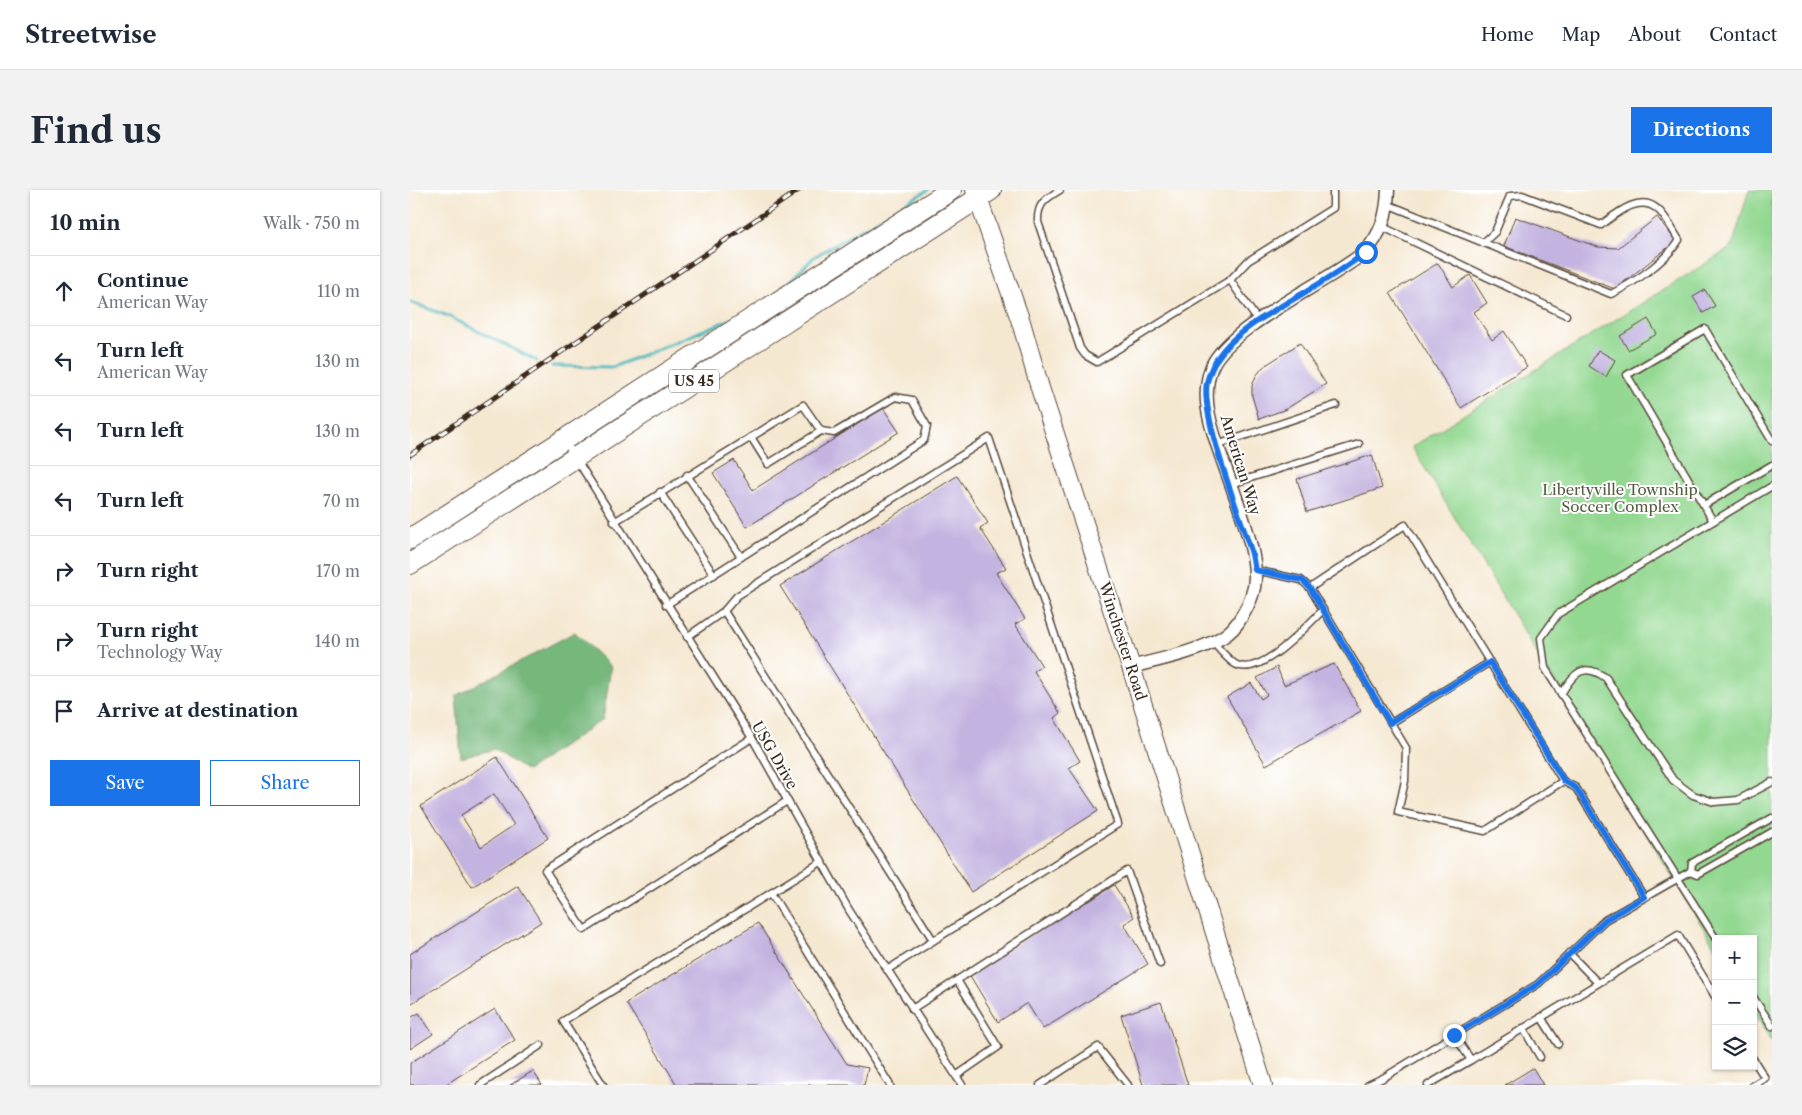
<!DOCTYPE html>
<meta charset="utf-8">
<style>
body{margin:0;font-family:"Libre Caslon Text",serif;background:#f2f2f3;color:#1f2937}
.controls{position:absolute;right:15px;bottom:15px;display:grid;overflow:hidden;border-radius:0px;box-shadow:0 1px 4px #0004}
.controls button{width:45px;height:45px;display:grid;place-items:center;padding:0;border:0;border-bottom:1px solid #e0e1e3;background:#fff;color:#1f2937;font:25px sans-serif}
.stop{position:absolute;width:15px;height:15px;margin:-11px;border:4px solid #1a73e8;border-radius:50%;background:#fff}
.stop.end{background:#1a73e8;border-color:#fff;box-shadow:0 1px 5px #0008}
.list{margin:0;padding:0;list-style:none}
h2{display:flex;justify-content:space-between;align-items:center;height:65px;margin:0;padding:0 20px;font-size:21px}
h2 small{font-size:16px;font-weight:400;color:#747a83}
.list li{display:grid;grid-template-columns:32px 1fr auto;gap:15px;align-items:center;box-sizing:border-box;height:70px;padding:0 20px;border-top:1px solid #e0e1e3}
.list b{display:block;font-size:19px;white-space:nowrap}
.list p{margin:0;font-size:16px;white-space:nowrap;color:#747a83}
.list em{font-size:16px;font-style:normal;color:#747a83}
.actions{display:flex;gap:10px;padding:15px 20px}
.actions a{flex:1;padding:11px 0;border:1px solid #1a73e8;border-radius:0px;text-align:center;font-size:18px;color:#1a73e8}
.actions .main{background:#1a73e8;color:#fff}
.icon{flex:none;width:28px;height:28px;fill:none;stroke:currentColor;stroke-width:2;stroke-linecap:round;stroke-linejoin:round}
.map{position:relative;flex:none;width:1362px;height:895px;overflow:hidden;border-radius:0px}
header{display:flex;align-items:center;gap:30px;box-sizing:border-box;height:70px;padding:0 25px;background:#fff;border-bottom:1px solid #e0e1e3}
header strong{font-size:24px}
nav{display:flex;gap:28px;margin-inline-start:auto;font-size:18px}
.intro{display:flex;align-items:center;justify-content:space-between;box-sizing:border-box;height:120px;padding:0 30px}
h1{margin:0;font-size:35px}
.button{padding:12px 22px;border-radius:0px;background:#1a73e8;color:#fff;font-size:18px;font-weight:700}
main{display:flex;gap:30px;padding:0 30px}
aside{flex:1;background:#fff;border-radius:0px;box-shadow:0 1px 4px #0004}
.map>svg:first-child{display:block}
</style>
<header>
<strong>Streetwise</strong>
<nav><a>Home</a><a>Map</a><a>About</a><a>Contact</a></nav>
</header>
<div class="intro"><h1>Find us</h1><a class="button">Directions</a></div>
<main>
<aside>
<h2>10 min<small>Walk · 750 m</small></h2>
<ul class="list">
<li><svg class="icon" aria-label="ahead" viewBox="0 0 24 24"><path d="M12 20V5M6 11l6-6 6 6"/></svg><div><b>Continue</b><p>American Way</p></div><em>110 m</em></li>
<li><svg class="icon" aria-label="left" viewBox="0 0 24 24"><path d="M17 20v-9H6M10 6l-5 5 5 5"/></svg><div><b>Turn left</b><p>American Way</p></div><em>130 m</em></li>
<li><svg class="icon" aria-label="left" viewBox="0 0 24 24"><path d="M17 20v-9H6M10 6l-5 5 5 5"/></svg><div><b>Turn left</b></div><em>130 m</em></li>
<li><svg class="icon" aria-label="left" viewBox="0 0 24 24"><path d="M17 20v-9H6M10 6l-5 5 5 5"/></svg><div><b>Turn left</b></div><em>70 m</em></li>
<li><svg class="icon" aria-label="right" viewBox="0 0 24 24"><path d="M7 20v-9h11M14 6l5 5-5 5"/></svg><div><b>Turn right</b></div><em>170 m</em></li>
<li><svg class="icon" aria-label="right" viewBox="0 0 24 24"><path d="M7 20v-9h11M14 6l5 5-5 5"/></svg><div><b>Turn right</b><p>Technology Way</p></div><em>140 m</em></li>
<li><svg class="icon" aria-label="arrive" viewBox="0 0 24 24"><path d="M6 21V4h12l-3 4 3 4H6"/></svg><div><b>Arrive at destination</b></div></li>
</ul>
<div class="actions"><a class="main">Save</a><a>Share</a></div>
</aside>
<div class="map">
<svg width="1362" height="895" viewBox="0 0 1362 895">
<rect width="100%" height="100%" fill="#fff"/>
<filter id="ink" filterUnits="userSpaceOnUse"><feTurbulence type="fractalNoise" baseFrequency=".02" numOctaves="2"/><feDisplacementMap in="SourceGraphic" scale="10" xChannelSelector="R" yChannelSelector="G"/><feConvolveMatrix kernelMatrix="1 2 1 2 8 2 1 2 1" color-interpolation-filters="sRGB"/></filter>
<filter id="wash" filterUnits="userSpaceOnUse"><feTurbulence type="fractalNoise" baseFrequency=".0096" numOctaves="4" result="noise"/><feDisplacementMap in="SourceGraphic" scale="20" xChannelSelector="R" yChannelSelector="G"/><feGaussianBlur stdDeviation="1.12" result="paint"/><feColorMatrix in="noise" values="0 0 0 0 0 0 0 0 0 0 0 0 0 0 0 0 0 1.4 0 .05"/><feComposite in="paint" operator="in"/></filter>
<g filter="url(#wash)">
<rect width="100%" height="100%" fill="#f5e8d1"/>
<polygon fill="#93d891" stroke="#678158" points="1339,0 1362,0 1362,852 1343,821 1343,749 1306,749 1306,759 1002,257 1322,57"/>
<polygon fill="#76b87b" stroke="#58714c" points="165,442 201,477 193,529 117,581 84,559 51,568 46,506"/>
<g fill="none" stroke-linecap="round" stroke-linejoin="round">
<g stroke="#46b6bc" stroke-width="3">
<polyline points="377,95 404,67 518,0"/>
<polyline points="0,112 38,126 127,171"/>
<polyline points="142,176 203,177 329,126"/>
</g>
</g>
<g id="blocks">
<g fill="#c3b3e0" fill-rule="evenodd">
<polygon points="1105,27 1188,57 1208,58 1247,27 1266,51 1205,99 1094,56"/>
<polygon points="1028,73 1043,97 1060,85 1077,113 1064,122 1082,150 1094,141 1117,177 1051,218 980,103"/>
<polygon points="1295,100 1305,116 1293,123 1283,107"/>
<polygon points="1238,129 1247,144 1218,160 1210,146"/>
<polygon points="890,153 916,194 876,219 849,229 842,206 842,196 846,186 853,177"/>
<polygon points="1188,160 1205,170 1196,187 1179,176"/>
<polygon points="473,218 489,242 337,337 303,283 324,270 343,300"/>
<polygon points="962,265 972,298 897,322 887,289"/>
<polygon points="547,286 578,333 570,338 596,378 586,383 615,429 605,434 632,476 624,481 650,523 644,528 670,571 659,578 688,621 561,702 370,396"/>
<polygon points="924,474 951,521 856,575 817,507 841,493 851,509 857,505 847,488 867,477 874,495"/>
<path d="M87,567L138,648L62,697L11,616ZM84,604L104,635L71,657L51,625Z"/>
<polygon points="704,695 724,727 714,734 738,774 633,839 617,813 588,832 559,784 677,710 678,712"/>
<polygon points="108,696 131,732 2,813 0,809 0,764"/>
<polygon points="348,733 437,874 458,878 454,895 267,895 216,813"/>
<polygon points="751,812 778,895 733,895 711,825"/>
<polygon points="85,819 105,850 35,895 0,895 0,873"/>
<polygon points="9,823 23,844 0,859 0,828"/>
<polygon points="1123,878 1133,895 1095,895"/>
<polygon points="123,881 132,895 100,895"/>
</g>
</g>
</g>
<g filter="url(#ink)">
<use href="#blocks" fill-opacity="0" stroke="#574639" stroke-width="1"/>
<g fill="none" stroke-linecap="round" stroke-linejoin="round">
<g stroke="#574639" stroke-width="9">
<g id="lane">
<path d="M650,0C635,9 627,14 628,32L670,158L675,165L687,172L820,90L838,71L923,18V0"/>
<path d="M977,14L1201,104C1224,93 1256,71 1269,50C1263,41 1255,24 1246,18C1228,4 1205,25 1191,35L1112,5L1100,6L1085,42L1073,53"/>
<polyline points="973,37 1156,125"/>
<polyline points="820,90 848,131"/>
<polyline points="341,247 358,274 411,241"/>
<polyline points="155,251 345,553 439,720 552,895"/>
<polyline points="807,255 926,215"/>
<polyline points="277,285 331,367"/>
<polyline points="821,294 949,254"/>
<polyline points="250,302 304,385"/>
<polyline points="1294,315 1362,275"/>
<polyline points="1303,331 1217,185 1295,139 1362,251"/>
<polyline points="204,332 393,215 411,241 424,243 485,207 502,210 517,236 514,250 256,415"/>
<polyline points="845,380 891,390 900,398 996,558 995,591 988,622 1075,641 1153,591 995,335 900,398"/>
<polyline points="314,421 523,750"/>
<polyline points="277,447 314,421 327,406 579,248 708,634 477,780"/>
<path d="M803,452C809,459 817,469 825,474C850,489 896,436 913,420"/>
<path d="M1151,504C1163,484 1173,471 1196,488L1263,590L1283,605L1304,612L1328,610L1362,592"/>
<polyline points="981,533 1080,472"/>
<polyline points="342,548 135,680 174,740 377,611"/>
<polyline points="1153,591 1166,598 1234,707"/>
<polyline points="411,672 361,703 480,895"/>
<polyline points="1281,681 1282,673 1362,628"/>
<polyline points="1281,681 1288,684 1362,642"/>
<polyline points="1306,749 1135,478 1131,448 1148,424 1362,296"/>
<polyline points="1159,763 1188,793"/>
<polyline points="1343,807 1362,836"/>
<polyline points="502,819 717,681 750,774"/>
<polyline points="1131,827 1148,854"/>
<polyline points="1113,838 1130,867"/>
<polyline points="1343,869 1355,888 1343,895"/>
<polyline points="1061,870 1268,745 1306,808"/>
<polyline points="546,886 588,857 547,790"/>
<polyline points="70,895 131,855"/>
<polyline points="193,895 153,831 361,703"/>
<polyline points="630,895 688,857 718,895"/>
<polyline points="958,895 973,888 1128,794 1195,730 1281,681"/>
<polyline points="1018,895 1061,870 1044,845"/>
</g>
</g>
<g stroke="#574639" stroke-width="15">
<path id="street" d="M721,477C751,469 784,463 811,448C820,443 827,435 832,426C839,414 845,402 845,387C846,354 819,291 808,257C799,231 791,203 802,176C821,135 917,93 955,62C972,43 977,25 978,0"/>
</g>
<g stroke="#574639" stroke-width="20">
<polyline id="secondary" points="565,0 611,132 630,198 721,477 853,895"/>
</g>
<g stroke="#574639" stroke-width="22">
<g id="primary">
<polyline points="0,349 541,0"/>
<polyline points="0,374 581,0"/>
</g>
</g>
<use href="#lane" stroke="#fff" stroke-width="6"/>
<use href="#street" stroke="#fff" stroke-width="12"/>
<use href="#secondary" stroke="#fff" stroke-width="18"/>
<use href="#primary" stroke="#fff" stroke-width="20"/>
<g stroke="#3b2a1e" stroke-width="5">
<polyline id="rail" points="0,265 389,0"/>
</g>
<use href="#rail" stroke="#fff" stroke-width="3" stroke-dasharray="9" stroke-linecap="butt"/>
</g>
</g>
<g fill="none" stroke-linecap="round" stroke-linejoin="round" filter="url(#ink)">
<path stroke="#1a73e8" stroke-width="6" d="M956,62C920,91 878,110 840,136C820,151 803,167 797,192C790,226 830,326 842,364L845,380L892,390L900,398L980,533L1080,472L1154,591L1166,598L1234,707L1195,730L1128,794L1044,845"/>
</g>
<g text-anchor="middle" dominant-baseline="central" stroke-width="4" stroke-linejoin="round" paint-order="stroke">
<rect fill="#fff" stroke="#766a62" stroke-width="1" x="259" y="179.5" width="50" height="23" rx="4"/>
<g font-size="14" font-weight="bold" fill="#3b2a1e">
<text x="284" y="191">US 45</text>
</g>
<g font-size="15" fill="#3b2a1e" stroke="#fff">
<text transform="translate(831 275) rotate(73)">American Way</text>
<text transform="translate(713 451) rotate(72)">Winchester Road</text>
<text transform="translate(365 565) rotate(60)">USG Drive</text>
</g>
<g font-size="15" fill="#555e40" stroke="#fff">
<text x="1210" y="299">Libertyville Township<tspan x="1210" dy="17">Soccer Complex</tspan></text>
</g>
</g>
</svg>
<div class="controls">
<button>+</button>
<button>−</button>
<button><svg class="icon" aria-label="layers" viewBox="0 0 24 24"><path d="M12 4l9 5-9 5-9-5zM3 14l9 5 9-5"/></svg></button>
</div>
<div class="stop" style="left:956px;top:62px"></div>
<div class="stop end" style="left:1044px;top:845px"></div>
</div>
</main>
